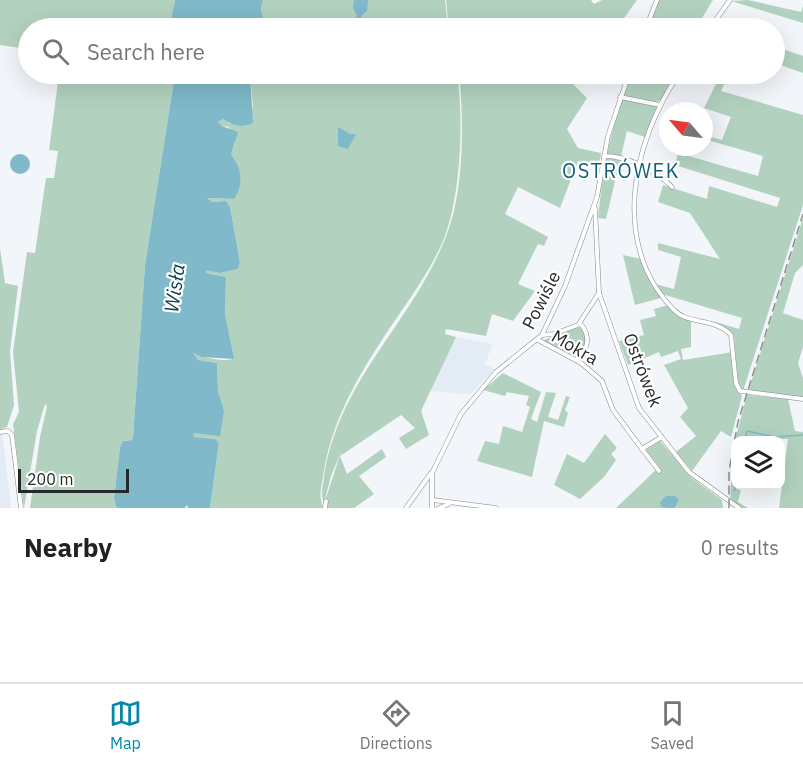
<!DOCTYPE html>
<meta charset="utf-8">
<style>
body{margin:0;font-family:"IBM Plex Sans",sans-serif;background:#f2f2f2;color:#202124}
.controls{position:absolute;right:18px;bottom:18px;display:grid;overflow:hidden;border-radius:12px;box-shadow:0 6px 24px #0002}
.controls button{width:54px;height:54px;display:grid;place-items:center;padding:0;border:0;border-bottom:2px solid #e0e0e0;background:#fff;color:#202124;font:30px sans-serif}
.compass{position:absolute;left:659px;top:102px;width:54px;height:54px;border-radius:50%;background:#fff;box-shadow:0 6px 24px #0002;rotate:298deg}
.scale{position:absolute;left:18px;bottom:15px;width:111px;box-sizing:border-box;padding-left:6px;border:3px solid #262829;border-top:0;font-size:16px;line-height:21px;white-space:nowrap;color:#262829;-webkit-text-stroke:4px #fff;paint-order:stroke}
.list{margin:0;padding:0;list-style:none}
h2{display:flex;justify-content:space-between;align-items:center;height:78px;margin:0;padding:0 24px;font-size:26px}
h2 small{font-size:20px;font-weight:400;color:#757577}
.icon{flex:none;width:33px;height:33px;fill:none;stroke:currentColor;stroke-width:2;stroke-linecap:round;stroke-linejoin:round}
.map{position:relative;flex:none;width:803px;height:508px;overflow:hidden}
.search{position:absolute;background:#fff;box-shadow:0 6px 24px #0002;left:18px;right:18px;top:18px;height:66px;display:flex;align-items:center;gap:15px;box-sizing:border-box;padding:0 21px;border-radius:33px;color:#757577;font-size:22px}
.sheet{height:174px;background:#fff}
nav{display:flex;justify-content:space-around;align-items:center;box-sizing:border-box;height:84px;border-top:2px solid #e0e0e0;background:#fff;font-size:16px;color:#757577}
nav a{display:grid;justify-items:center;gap:3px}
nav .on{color:#0587a9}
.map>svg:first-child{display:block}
</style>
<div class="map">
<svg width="803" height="508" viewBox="0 0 803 508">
<rect width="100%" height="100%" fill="#f2f5f9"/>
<g fill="#e3ebf5">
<polygon points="456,337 492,344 485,365 495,369 470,394 428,391"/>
<polygon points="0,428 3,439 11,508 0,508"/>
</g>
<g fill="#b2d2bf">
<polygon points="0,0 175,0 169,28 28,28 28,49 0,45"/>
<polygon points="263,0 445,0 448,28 265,28 261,8"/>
<polygon points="446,0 591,0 594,4 602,0 637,0 617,28 449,28"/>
<polygon points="658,0 713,0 699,23 707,28 648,28"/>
<polygon points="748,0 801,12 803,6 803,23 731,1"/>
<polygon points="774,46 803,56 803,73 775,63"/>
<polygon points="59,74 175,74 145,265 133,437 132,440 123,441 120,447 114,498 116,507 119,508 30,508 40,437 47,406 45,404 37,431 24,508 13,424 19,412 13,352 27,252 35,253 46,178 54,178 58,151 49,150"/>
<path d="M250,74H457C464,121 461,197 443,241C431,269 413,294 396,319C364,366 333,415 324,471C322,484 318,495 323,507L341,452L331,476L324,503C320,495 323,486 324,477C339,377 416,320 448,231C464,188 464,119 459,74H580L572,83L587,98L567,129L578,148L601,153L599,165L578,161L560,208L518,187L505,214L548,237L544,246L538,244L518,284L535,291L513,321L492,314L486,336L446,329L445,334L456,337L421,411L429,435L406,449L399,438L415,428L401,415L340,456L347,474L382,449L386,457L359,476L374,494L354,508H210L219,443L214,439L194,437L192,433L224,410L218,391L217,363L198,360L192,353C203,357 221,362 233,359L225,315L226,277L206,273V269L220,273L238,269L240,262L230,207L226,201L213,202L207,198L234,199L231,155L235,143L229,127L222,126L218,122L223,119L230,124L253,107Z"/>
<polygon points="631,74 678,74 661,100 656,102 623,95"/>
<polygon points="721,74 729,74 721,91 803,115 803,205 743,391 738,386 734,336 716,322 739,329 742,318 662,294 655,284 674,289 681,257 658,250 658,243 720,259 690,213 658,202 663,185 707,199 709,186 777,207 780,198 675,165 678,153 758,176 763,156 704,139 704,135 722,140 731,117 704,108"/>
<path d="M622,99L658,107L645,137L627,131L606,219L598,218C602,177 609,137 622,99Z"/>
<polygon points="803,218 803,265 795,273 783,313 803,320 803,347 798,363 803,378 803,398 748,392"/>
<polygon points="0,248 5,283 18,286 10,351 14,405 7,427 0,430"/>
<polygon points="623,255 641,259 661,298 635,305"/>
<polygon points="668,305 679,316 691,319 691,347 681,349 683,360 733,352 735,387 742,396 731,437 721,431 692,471 676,452 696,436 680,417 688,408 664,365 681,359 678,351 661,357 659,352 628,365 619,341 644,335 640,320 656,316 654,309"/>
<path d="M578,327L584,330C586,341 586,349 576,357L544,343V340Z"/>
<polygon points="503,373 541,392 531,419 537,422 546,392 556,393 548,417 558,420 566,396 570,397 565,410 568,413 564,427 544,421 532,477 477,461 485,441 499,444 503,426 522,432 530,407 526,405 529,396 507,392 505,396 483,390"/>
<polygon points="747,395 788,399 795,431 803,432 803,508 779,508 788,439 756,438 755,440 736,440 736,486 742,486 738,502 748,508 741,508 730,502 733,448"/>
<polygon points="605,434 617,448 611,454 616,460 604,477 580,499 554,485 567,454 584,463"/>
<polygon points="660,441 692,478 722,500 723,508 616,508 659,467 646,450"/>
</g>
<g fill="#7fb9ca">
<polygon points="175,0 263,0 261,8 265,28 169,28"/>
<polygon points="354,0 368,0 367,11 361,16 363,28 351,28 357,16 353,8"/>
<path d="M175,74H250L253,123C242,128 233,126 223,119L218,122L222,126L238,132L231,155C242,168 244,185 234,199L207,198L213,202L226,201L230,207L240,262L238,269L220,273L206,270V273L226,277L225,315L234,359L202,357L193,353L198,360L217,363L218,391L224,410L220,436L193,433L194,437L215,439L219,443L210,508H188L187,505L185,508H119L116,507L114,498L120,447L123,441L132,440L133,437L145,265Z"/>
<polygon points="338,127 350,134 356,134 348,149 338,146"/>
<circle cx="20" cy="164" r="10"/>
<polygon points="666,496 675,496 679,500 674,508 661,507 660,502"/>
</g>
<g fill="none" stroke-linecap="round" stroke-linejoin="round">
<g stroke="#7fb9ca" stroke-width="1.5">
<polyline points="745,440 747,431 775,437 803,435"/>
<polyline points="734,491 736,486"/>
</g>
<g stroke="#84878a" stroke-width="5">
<g id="minor">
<polyline points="646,28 657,0"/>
<polyline points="710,28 730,0"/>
<path d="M679,74C632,142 610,245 674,310C688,325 714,317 731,335L736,383L740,391L803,399"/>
<polyline points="620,97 660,105"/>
<path d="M604,156C627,156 656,170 672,187"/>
<polyline points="595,208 599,293 639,408 689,472 739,508"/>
<polyline points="542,335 554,334 578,325 599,293"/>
<polyline points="538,340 581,363 602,381 613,410 642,449 660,438"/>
<path d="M576,360C589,349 591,336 580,323"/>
<polyline points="0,432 8,431 12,435 21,508"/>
<polyline points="642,449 659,471"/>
<polyline points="433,500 496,508"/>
<polyline points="325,508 326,501"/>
<polyline points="406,508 431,473"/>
<polyline points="432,508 432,473 461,414 496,372 542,335 565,286 597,197 608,136 629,74"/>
<polyline points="439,508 449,504"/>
</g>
</g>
<use href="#minor" stroke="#fff" stroke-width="4"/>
<polyline stroke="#8d9092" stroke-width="1.5" stroke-dasharray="9 4.5" stroke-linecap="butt" points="729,508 729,471 738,422 803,214"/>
</g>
<g text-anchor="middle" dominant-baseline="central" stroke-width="4.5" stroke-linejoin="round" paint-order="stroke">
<g font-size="18" fill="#262829" stroke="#fff">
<text transform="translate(541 300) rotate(-63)">Powiśle</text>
<text transform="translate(575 347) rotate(30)">Mokra</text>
<text transform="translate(643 370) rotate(69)">Ostrówek</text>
</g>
<g font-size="20" letter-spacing="1.5" fill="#0f5f77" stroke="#fff">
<text x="621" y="170">OSTRÓWEK</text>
</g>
<g font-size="20" font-style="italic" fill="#0a3f4c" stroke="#fff">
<text transform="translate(174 288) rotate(-82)">Wisła</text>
</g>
</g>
</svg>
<div class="controls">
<button><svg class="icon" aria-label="layers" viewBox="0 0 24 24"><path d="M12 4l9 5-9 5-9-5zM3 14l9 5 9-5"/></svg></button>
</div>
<svg class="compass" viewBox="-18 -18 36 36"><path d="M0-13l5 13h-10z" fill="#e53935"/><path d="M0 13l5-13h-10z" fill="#757577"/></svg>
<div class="scale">200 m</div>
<div class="search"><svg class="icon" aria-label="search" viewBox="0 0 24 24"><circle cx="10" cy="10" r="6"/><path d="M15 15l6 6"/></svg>Search here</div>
</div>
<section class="sheet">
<h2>Nearby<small>0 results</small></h2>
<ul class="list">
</ul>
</section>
<nav>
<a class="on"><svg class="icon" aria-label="map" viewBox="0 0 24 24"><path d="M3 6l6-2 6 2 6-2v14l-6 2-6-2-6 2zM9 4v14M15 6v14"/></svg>Map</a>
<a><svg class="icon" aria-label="directions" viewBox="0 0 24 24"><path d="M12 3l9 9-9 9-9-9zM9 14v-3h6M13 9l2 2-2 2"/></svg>Directions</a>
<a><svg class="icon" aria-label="saved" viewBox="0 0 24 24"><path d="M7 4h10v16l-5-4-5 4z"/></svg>Saved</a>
</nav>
